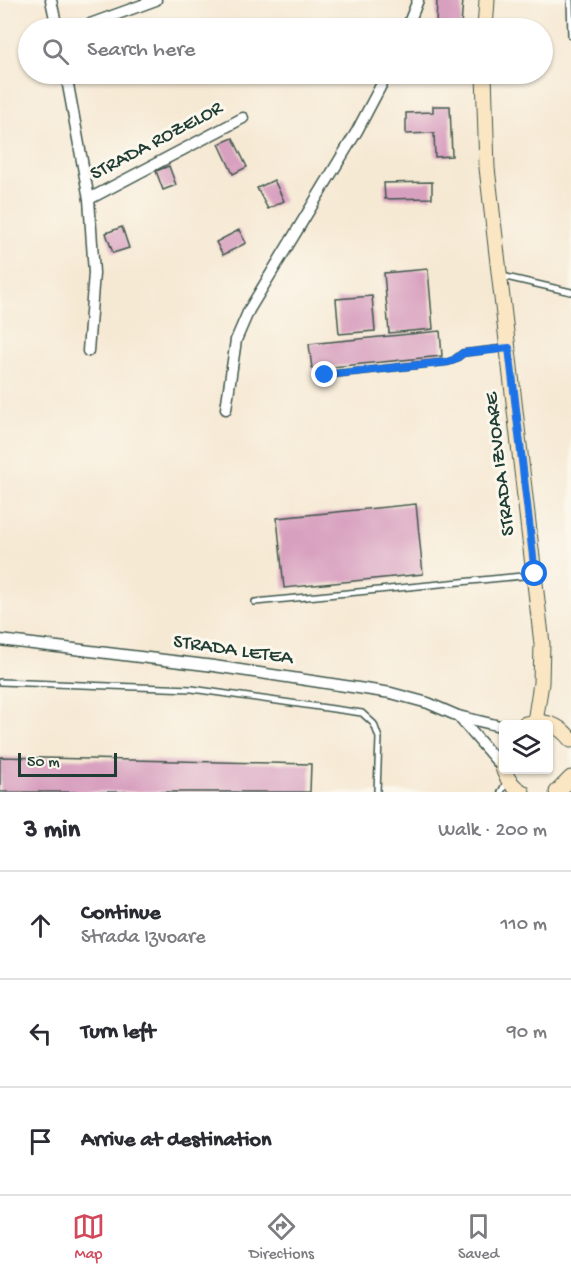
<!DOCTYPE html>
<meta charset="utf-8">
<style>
body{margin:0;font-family:"Gochi Hand",sans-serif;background:#f2f2f3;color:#2b2b33}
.controls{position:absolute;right:18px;bottom:18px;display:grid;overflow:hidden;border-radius:6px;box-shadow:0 2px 4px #0004}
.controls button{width:54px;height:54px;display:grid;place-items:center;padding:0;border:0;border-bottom:2px solid #e1e1e2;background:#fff;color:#2b2b33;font:30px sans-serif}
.scale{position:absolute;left:18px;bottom:15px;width:99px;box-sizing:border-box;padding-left:6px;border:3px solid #1f3d34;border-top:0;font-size:16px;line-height:21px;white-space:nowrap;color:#1f3d34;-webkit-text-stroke:4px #fbf7ec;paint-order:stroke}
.stop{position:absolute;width:18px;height:18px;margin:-14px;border:4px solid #1a73e8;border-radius:50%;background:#fff}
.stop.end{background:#1a73e8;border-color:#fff;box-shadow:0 2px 6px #0008}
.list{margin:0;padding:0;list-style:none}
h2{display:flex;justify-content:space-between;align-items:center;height:78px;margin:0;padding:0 24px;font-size:26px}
h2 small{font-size:20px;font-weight:400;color:#7c7c81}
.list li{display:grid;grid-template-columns:39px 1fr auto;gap:18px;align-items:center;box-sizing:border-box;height:108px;padding:0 24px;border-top:2px solid #e1e1e2}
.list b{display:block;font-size:22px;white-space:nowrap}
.list p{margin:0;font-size:20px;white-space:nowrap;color:#7c7c81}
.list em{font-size:20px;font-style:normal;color:#7c7c81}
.icon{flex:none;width:33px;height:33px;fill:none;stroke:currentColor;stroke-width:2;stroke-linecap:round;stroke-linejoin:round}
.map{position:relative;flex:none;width:571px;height:792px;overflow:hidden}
.search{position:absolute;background:#fff;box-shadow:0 2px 4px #0004;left:18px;right:18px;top:18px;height:66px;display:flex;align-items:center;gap:15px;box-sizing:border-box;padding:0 21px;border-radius:33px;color:#7c7c81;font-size:22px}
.sheet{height:402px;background:#fff}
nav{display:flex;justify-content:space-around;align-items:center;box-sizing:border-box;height:84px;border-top:2px solid #e1e1e2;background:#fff;font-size:16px;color:#7c7c81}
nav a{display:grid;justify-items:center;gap:3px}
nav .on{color:#d1495b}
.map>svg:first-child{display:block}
</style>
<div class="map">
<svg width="571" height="792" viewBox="0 0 571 792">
<rect width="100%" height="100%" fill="#fbf7ec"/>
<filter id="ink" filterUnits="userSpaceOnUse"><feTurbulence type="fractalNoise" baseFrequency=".0167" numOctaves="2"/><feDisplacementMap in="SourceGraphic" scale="12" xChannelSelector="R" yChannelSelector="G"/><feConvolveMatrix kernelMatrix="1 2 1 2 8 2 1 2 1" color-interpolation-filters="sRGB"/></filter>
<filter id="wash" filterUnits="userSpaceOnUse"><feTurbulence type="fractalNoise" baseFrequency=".008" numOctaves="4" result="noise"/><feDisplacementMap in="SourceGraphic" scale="24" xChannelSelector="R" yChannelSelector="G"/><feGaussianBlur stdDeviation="1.35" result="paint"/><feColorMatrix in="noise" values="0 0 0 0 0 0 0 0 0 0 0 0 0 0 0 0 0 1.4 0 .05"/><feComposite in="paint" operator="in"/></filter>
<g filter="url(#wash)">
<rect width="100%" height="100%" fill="#f6e9d4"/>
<g id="blocks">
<g fill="#d8a0bf">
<polygon points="437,0 463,0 461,26 436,25"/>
<polygon points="433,106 450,106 452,156 435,157 434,133 406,134 406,113 433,112"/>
<polygon points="233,138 247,167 233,174 219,144"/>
<polygon points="169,166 176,185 163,190 156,171"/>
<polygon points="274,180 284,201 268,209 257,188"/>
<polygon points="432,182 432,198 385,199 384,183"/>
<polygon points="122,227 129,248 113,253 106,233"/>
<polygon points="239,230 246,243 223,255 216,242"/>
<polygon points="428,269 433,329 389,333 384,273"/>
<polygon points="372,296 375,331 339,334 336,299"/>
<polygon points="440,331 442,356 312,369 309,344"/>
<polygon points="416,504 423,574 284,588 277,518"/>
<polygon points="0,757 311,764 310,792 0,792"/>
</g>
</g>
</g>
<g filter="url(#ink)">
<use href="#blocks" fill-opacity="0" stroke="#3f574c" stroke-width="1.5"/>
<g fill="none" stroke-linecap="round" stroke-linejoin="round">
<g stroke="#3f574c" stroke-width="8">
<g id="service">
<polyline points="570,0 571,36"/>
<polyline points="502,276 571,292"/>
<polyline points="325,375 448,362 454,360 463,353 505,348"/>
<polyline points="255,602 533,575"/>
<polyline points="0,682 192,689 362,713 374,724 379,738 377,792"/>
<polyline points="501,792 507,781"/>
</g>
</g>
<g stroke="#3f574c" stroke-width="13">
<g id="minor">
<polyline points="51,0 57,28"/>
<polyline points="79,28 156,0"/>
<polyline points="407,28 418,0"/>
<polyline points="66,74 89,199 94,273 88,351"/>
<polyline points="89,199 243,118"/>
<polyline points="226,409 236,340 249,310 357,131 387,74"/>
<polyline points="0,640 214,666 391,693 428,703 458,716 504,727"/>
<polyline points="458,716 502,767"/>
</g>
</g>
<g stroke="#3f574c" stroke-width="17">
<g id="secondary">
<polyline points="485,28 487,0"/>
<polyline points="484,74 487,168 542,644 541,683 535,722"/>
<path d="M525,724C544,720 559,724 571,740"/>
<path d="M504,748C498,765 507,784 522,792"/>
<polyline points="557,792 571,778"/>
</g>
</g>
<use href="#service" stroke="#fff" stroke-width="5"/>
<use href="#minor" stroke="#fff" stroke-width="10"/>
<use href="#secondary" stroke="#fbe6c4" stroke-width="15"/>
</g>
</g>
<g fill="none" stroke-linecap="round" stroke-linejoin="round" filter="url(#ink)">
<polyline stroke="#1a73e8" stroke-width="8" points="325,375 448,362 454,360 463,353 509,348 535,574"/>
</g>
<g text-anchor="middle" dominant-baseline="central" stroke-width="6" stroke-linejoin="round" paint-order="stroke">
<g font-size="20" fill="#1f3d34" stroke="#fbf7ec">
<text transform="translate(157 142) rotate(-28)">STRADA ROZELOR</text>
<text transform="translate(501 464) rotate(-97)">STRADA IZVOARE</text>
<text transform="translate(233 651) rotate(8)">STRADA LETEA</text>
</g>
</g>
</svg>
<div class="controls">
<button><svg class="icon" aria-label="layers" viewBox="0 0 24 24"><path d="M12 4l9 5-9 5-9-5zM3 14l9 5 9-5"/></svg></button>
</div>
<div class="scale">50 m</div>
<div class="stop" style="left:535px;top:574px"></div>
<div class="stop end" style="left:325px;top:375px"></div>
<div class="search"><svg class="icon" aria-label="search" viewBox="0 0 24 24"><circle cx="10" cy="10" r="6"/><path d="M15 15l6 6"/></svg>Search here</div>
</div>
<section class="sheet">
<h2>3 min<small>Walk · 200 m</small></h2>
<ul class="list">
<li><svg class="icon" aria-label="ahead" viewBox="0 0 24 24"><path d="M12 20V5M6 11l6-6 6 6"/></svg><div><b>Continue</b><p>Strada Izvoare</p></div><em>110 m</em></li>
<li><svg class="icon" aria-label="left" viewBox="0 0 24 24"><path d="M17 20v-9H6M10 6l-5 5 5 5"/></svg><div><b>Turn left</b></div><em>90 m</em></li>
<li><svg class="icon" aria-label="arrive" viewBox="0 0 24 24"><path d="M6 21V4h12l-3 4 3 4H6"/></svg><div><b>Arrive at destination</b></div></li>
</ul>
</section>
<nav>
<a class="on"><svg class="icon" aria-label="map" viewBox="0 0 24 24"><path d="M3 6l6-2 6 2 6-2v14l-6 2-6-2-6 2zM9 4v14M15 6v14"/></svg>Map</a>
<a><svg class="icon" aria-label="directions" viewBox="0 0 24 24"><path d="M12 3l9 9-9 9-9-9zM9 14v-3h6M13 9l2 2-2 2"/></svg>Directions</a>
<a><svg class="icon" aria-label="saved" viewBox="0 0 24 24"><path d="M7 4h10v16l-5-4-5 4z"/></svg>Saved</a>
</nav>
